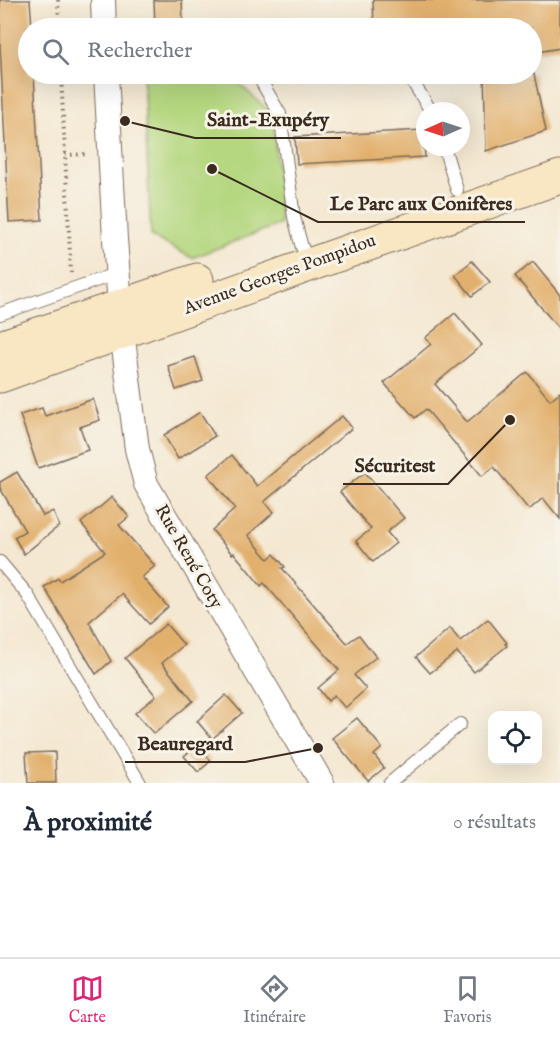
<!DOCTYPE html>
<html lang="fr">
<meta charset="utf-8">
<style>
body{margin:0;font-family:"IM FELL English",serif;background:#f6f6f7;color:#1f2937}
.controls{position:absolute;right:18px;bottom:18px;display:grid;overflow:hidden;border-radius:12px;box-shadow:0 6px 24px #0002}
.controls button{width:54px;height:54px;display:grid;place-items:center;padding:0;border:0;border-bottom:2px solid #e0e1e3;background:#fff;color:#1f2937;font:30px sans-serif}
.compass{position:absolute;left:416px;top:102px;width:54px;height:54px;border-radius:50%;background:#fff;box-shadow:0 6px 24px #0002;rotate:267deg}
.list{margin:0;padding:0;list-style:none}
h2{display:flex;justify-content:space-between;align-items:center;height:78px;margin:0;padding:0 24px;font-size:26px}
h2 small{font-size:20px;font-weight:400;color:#747a83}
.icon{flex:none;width:33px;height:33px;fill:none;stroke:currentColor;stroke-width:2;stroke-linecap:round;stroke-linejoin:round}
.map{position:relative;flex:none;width:560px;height:783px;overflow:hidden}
.search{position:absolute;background:#fff;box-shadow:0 6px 24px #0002;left:18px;right:18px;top:18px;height:66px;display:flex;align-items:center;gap:15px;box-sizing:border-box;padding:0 21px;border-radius:33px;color:#747a83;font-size:22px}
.sheet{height:174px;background:#fff}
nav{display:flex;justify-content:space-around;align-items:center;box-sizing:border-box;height:84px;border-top:2px solid #e0e1e3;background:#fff;font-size:16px;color:#747a83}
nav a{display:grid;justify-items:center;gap:3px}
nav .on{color:#db2777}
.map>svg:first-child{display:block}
</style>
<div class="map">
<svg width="560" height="783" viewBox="0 0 560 783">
<rect width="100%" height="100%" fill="#f7f3e8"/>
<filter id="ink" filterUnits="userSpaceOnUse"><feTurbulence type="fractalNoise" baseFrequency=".0167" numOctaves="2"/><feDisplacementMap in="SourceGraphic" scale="12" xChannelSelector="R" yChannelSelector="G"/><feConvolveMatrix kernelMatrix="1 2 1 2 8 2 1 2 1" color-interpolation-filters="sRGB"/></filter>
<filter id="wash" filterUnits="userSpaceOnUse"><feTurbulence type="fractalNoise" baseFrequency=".008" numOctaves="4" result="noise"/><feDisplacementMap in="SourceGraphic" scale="24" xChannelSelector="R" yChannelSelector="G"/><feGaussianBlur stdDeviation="1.35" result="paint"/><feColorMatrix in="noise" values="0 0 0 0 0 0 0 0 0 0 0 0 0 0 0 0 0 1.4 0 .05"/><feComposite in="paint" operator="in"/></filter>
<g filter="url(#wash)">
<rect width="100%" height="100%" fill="#f4e8d2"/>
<polygon fill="#b4d77f" stroke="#78804e" stroke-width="1.5" points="143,74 228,74 273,114 280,224 192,258 151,236"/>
<g id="blocks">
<g fill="#e2b06d">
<polygon points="0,0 30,0 32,28 28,28 28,74 34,74 42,220 9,222 0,45"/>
<polygon points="154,0 182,0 183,24 155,25"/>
<polygon points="373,0 560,0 560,48 531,53 531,28 374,28"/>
<polygon points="484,74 534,74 546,131 486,151"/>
<polygon points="423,130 425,157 297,164 295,137"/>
<polygon points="472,261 490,282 472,296 455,275"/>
<polygon points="533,262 560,295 560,330 515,276"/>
<polygon points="455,313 482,345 435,384 467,422 527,372 550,400 560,392 560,519 543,498 529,510 494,467 482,476 426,409 415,418 384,383 431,344 425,338"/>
<polygon points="195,357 203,381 176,390 168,366"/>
<polygon points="93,399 100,420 80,427 88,450 38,468 20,415 42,408 45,416"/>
<polygon points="200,412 215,436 178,459 164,435"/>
<polygon points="342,416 352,428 264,502 274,512 248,535 268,559 274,554 285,567 282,568 347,643 359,635 376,657 354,675 366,689 345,708 334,695 328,701 318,688 339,670 264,583 261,586 234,553 232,554 212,530 235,509 208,475 232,455 257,486"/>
<polygon points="17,472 43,516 53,511 59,526 24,554 14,537 25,531 0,488 0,482"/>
<polygon points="365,472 404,518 387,532 396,543 373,562 356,541 371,529 340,492"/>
<polygon points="112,497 129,517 119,525 155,566 142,577 168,607 149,624 122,594 89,622 111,661 96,674 44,587 58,578 60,581 105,552 81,523"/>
<polygon points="488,619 507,643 505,644 507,646 474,672 457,652 430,673 416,657 450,628 460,641"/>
<polygon points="166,624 184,645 162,663 193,701 154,734 135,713 156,696 125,658"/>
<polygon points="226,695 242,713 212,739 197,721"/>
<polygon points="357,718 382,748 374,755 384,768 368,781 332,738"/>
<polygon points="198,745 211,761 198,772 184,756"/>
<polygon points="55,752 56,783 28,783 26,753"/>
</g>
</g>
</g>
<g filter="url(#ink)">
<use href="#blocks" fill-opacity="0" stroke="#7c6c5d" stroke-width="1.5"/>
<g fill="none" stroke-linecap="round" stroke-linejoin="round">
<g stroke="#7c6c5d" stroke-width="14">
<g id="service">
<polyline points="262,74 257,74 280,114 294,217 301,244 308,263"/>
<polyline points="405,74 409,76 431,111"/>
<polyline points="444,147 457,190"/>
<polyline points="0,314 118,273"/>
<polyline points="0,562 27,594 140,783"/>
<polyline points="390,783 460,724"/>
</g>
</g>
<g stroke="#7c6c5d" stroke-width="26">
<g id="minor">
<polyline points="103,0 104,28"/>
<polyline points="106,74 115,239 122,332 137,449 146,484 322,783"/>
</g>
</g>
<g stroke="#7c6c5d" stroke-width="35">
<g id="secondary">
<polyline points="0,347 197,280"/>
<polyline points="0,376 309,265 560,177"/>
</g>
</g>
<g stroke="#7c6c5d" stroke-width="4" stroke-dasharray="1.5 4.5" stroke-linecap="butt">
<polyline points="58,0 59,28"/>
<polyline points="61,74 71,273"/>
<polyline points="65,155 88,154"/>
</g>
<use href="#service" stroke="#fff" stroke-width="12"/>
<use href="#minor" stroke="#fff" stroke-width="24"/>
<use href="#secondary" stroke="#f9e7c3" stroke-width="33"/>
</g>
</g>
<g text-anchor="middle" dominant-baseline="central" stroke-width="6" stroke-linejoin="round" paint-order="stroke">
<g font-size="18" fill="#3b2a1e" stroke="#f7f3e8">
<text transform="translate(280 275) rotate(-20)">Avenue Georges Pompidou</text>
<text transform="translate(188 557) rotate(60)">Rue René Coty</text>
</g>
</g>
<path fill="none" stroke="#3b2a1e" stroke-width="2" d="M125 121L195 138H341M212 169L318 222H525M510 420L448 484H343M318 748L245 762H125"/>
<g fill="#3b2a1e" stroke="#f7f3e8" stroke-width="2">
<circle cx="125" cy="121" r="6"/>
<circle cx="212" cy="169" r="6"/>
<circle cx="510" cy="420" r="6"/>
<circle cx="318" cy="748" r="6"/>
</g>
<g font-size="20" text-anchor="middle" font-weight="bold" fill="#3b2a1e" stroke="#f7f3e8" stroke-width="6" stroke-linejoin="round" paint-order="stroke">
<text x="268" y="126">Saint-Exupéry</text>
<text x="421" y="210">Le Parc aux Conifères</text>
<text x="395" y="472">Sécuritest</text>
<text x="185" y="750">Beauregard</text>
</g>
</svg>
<div class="controls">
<button><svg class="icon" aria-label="locate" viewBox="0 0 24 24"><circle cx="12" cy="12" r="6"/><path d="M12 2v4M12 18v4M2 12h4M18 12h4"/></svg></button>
</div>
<svg class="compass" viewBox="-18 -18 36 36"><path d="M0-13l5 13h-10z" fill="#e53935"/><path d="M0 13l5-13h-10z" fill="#747a83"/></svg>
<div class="search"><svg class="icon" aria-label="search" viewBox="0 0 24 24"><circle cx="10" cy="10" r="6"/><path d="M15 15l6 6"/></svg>Rechercher</div>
</div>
<section class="sheet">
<h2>À proximité<small>0 résultats</small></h2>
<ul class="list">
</ul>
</section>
<nav>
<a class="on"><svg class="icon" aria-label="map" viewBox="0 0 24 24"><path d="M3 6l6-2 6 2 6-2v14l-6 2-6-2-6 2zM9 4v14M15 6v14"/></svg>Carte</a>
<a><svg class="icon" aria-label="directions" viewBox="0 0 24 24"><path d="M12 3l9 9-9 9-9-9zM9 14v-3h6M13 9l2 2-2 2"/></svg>Itinéraire</a>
<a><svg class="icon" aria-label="saved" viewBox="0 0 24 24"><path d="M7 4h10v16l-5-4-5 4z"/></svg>Favoris</a>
</nav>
